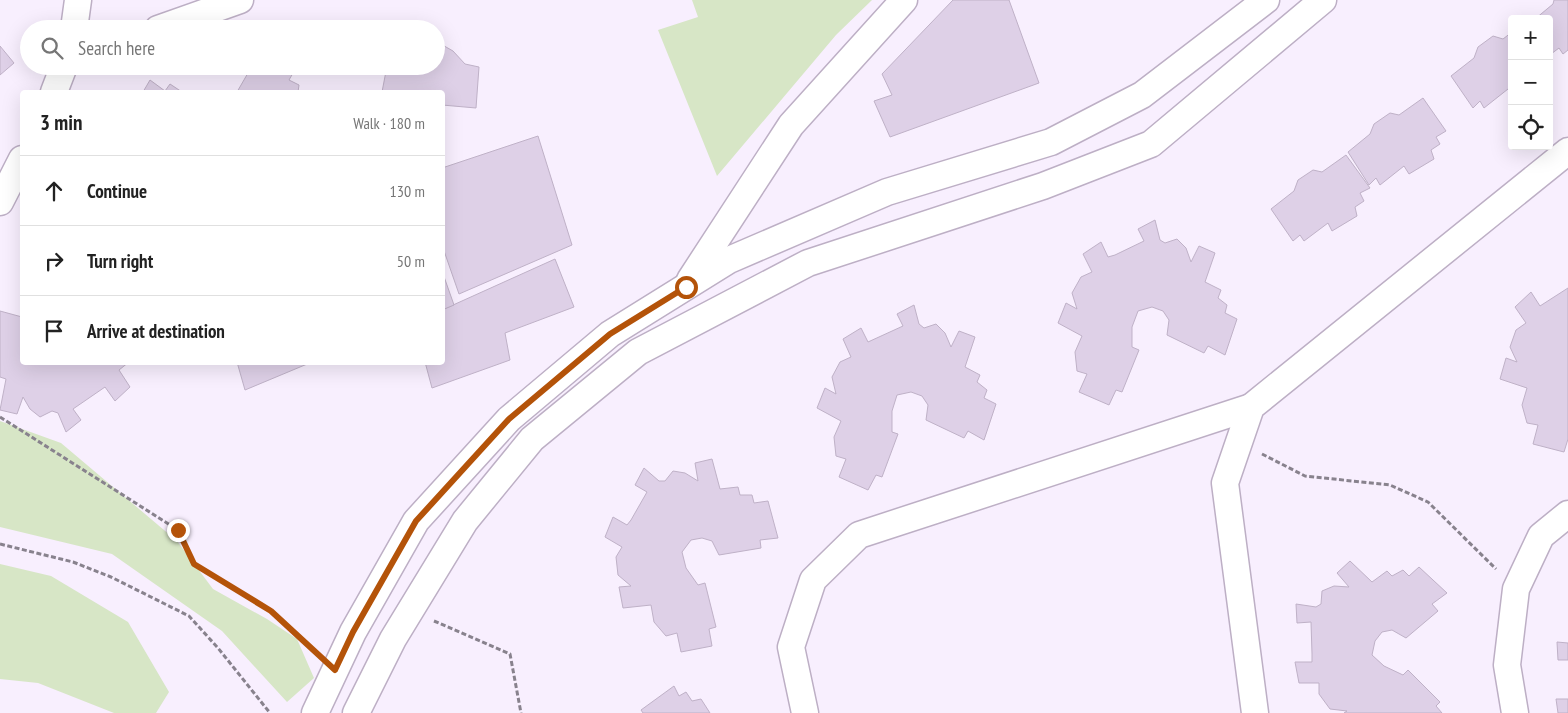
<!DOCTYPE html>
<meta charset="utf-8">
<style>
body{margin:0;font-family:"PT Sans Narrow",sans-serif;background:#f6f6f6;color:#222}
.controls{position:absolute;right:15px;top:15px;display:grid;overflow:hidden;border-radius:5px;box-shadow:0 5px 20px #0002}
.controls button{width:45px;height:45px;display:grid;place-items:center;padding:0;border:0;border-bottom:1px solid #e0e0e0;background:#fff;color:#222;font:25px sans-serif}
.stop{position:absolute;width:15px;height:15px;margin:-11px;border:4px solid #b45309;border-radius:50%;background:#fff}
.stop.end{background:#b45309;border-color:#fff;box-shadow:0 1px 5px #0008}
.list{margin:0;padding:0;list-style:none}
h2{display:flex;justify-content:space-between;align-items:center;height:65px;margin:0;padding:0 20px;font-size:21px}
h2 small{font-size:16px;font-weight:400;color:#767676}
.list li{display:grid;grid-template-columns:32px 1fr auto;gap:15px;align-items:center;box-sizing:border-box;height:70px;padding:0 20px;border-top:1px solid #e0e0e0}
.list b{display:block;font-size:19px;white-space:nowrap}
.list em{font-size:16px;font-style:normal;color:#767676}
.icon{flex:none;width:28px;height:28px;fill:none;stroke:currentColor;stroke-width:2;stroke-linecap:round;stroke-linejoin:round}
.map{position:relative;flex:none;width:1568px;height:713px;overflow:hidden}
.search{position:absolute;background:#fff;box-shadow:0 5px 20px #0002;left:20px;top:20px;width:425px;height:55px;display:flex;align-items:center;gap:12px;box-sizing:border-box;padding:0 18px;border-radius:28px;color:#767676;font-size:19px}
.panel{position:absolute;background:#fff;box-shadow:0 5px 20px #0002;left:20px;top:90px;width:425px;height:275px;border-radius:5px}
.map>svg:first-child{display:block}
</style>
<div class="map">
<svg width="1568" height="713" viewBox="0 0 1568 713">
<rect width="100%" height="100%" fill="#f8effe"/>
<g fill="#d7e6c6">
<polygon points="692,0 872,0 836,35 717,176 658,30 698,17"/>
<polygon points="0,421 61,443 177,541 213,589 267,619 297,639 314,678 287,702 222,631 112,554 0,527"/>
<polygon points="0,564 51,576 128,622 169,692 156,713 114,713 38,683 0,679"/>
</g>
<g fill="#ded0e7" stroke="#bfb1c7">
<polygon points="953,0 1009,0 1039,83 890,137 874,101 892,95 882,74"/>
<polygon points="1554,0 1568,0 1568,50 1563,54 1559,48 1551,54 1549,51 1549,19 1535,19 1553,4"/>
<polygon points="1512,32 1512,96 1508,89 1484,108 1480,101 1473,108 1451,76 1474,58 1478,47 1493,36 1503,39"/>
<polygon points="439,43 453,51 465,64 479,67 476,108 442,105 442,92 382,92 387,66 436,66 436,44"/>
<polygon points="0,46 14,63 0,75"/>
<polygon points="252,66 297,66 289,80 299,85 298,92 237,92"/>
<polygon points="150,80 165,91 170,84 182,92 143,92"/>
<polygon points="1423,98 1446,131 1436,137 1440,144 1431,150 1434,159 1409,174 1404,166 1380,185 1376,178 1369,185 1348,152 1370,134 1374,124 1390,113 1399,115"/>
<polygon points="538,136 572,245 459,294 442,245 442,168"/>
<polygon points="1346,155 1370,188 1360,193 1364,201 1355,207 1357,216 1332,231 1328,223 1304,241 1300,235 1293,241 1271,209 1294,191 1298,180 1313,170 1322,172"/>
<polygon points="1155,220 1160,240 1165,243 1177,239 1186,248 1191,262 1199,246 1215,253 1205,282 1221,290 1218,298 1227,305 1225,313 1237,319 1225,355 1208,346 1204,353 1167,335 1169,320 1163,311 1152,307 1138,311 1132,327 1132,347 1139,350 1122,392 1116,390 1109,405 1079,392 1087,374 1077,371 1075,352 1082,336 1058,323 1066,303 1077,309 1072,293 1081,277 1092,272 1083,254 1101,242 1108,257 1115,255 1144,241 1138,229"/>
<polygon points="555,259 574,307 505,333 510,360 432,388 425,362 442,362 442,310"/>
<polygon points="442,271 454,305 442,310"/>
<polygon points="1568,288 1568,439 1564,452 1533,444 1538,425 1527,423 1522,405 1527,388 1500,379 1506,358 1517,362 1510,347 1516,330 1526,323 1515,307 1531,292 1540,306"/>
<polygon points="914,305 919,324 924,328 936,324 945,333 951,347 959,331 975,337 965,367 980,375 977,382 987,390 984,398 996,404 984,440 968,431 964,438 926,420 928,405 922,396 911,392 897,395 892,411 892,432 898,434 882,477 876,475 868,490 839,477 846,459 836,456 834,437 841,421 817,408 825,388 836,394 832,377 840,362 851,357 843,339 861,328 868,342 903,326 897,314"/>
<polygon points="0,311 22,317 22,362 129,362 119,370 130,387 115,401 105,387 73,409 81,420 66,432 58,413 52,411 40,417 30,409 23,397 17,414 0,410 6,379 0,377"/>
<polygon points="237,362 312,362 245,390"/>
<polygon points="712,459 720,489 738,487 740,495 752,495 754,503 768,501 778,538 760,540 761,548 719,555 712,541 702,538 691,540 682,552 686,568 698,585 705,583 716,627 709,629 712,646 681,652 677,633 666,636 654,622 651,605 623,608 619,587 631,586 618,575 616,557 622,547 605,537 613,517 627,525 631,520 647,492 635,485 644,468 659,481 665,481 673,471 685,473 698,481 695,463"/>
<polygon points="1350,561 1372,582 1387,571 1392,576 1403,570 1409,576 1419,567 1447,593 1432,604 1438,611 1406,638 1392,630 1382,632 1375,641 1372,655 1384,666 1403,675 1408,670 1440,702 1436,706 1442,713 1344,713 1347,711 1330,709 1319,694 1319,683 1299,683 1295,662 1312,662 1312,654 1311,622 1297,623 1296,604 1316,607 1321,604 1322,591 1334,586 1349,587 1337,573"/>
<polygon points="1557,642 1568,643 1568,660 1558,660"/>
<polygon points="674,686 679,696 686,692 692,701 701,699 710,713 643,713 641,710"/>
<polygon points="1556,699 1568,699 1568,713 1558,713"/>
</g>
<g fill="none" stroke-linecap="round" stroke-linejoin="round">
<g stroke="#bdafc5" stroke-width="29">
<g id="minor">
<polyline points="74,29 78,0"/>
<polyline points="158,29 240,0"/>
<polyline points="54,92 64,66"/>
<polyline points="0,202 22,159"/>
<polyline points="690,280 791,125 904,0"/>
<polyline points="315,713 353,632 416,521 509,419 610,334 729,260 887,192 1051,142 1142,95 1266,0"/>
<polyline points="356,713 393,639 465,521 532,439 638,352 808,263 1043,186 1151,144 1323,0"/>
<polyline points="805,713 791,647 813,580 859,535 1251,407"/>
<polyline points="1255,713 1225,483 1251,407 1568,151"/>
<polyline points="1515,713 1507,665 1516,589 1541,536 1568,514"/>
</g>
</g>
<g stroke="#88828d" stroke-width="3" stroke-dasharray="5 2.5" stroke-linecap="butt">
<polyline points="0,417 178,530 194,564 271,611 314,651"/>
<polyline points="1262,454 1305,476 1390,485 1428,502 1496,569"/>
<polyline points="0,544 73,562 111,577 189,616 218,648 270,713"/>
<polyline points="434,621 510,654 521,713"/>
</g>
<use href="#minor" stroke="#fff" stroke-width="26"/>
</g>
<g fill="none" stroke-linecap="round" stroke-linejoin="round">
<polyline stroke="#b45309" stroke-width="6" points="178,530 194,564 271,611 335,670 353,632 416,521 509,419 610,334 686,287"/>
</g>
</svg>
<div class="controls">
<button>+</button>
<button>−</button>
<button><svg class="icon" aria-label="locate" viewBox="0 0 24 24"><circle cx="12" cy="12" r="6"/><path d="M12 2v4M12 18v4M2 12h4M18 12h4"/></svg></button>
</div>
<div class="stop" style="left:686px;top:287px"></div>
<div class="stop end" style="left:178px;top:530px"></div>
<div class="search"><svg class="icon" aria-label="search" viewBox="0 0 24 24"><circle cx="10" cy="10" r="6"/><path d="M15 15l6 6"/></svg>Search here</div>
<section class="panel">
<h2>3 min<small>Walk · 180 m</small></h2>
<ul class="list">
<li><svg class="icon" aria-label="ahead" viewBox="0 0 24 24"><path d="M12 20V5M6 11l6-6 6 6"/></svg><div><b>Continue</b></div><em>130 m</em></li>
<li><svg class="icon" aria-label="right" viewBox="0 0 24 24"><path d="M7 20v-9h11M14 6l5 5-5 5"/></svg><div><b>Turn right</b></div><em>50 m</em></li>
<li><svg class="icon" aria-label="arrive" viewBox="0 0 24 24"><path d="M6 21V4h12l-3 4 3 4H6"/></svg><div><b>Arrive at destination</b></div></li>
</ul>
</section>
</div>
